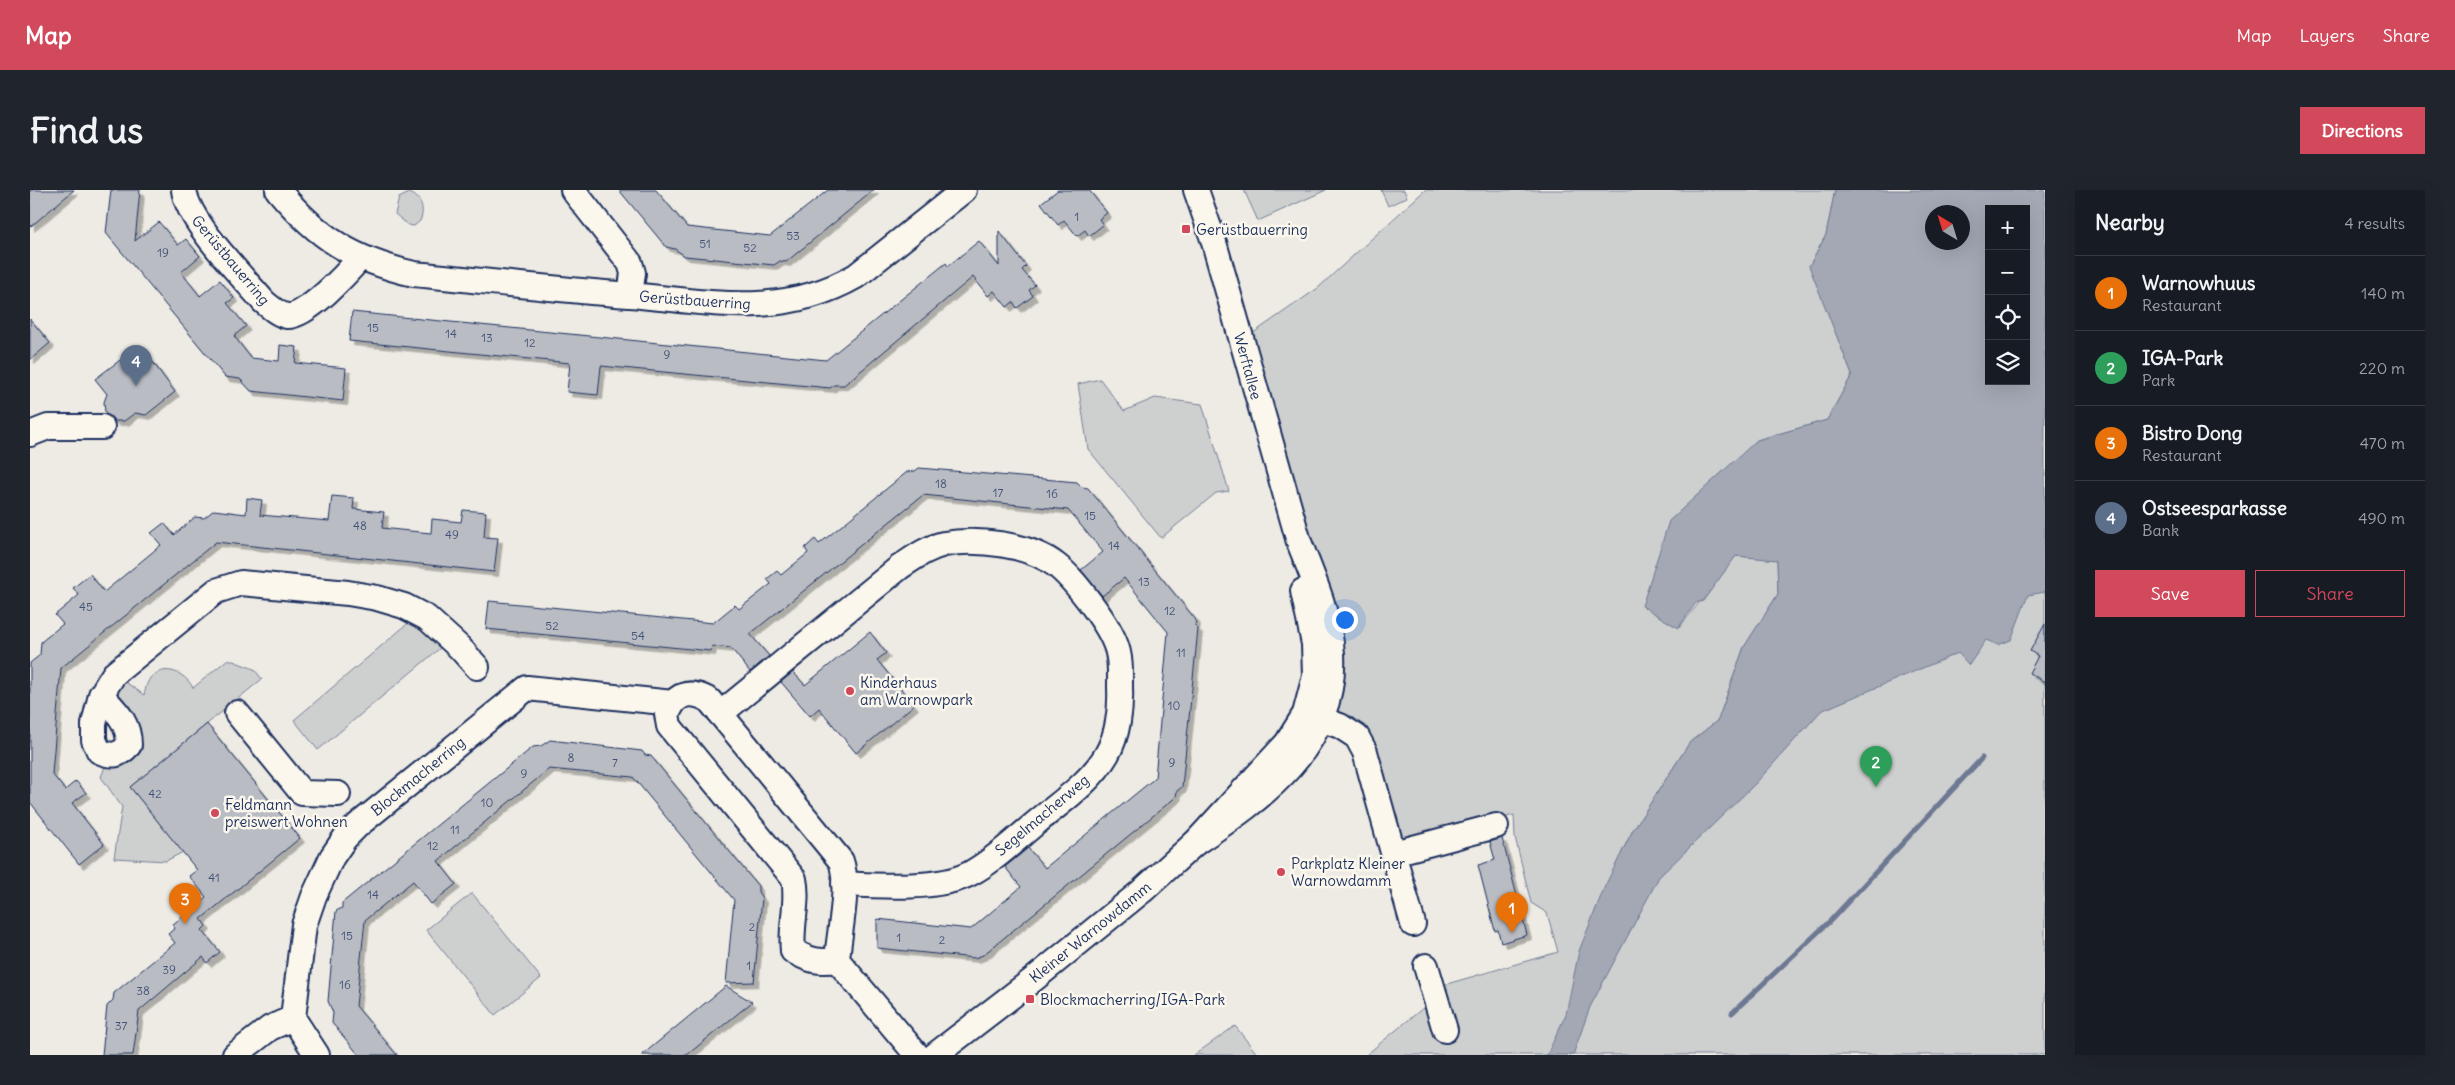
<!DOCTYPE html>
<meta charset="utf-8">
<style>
body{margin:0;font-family:Delius,sans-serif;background:#20242c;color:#f1f3f6}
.controls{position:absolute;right:15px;top:15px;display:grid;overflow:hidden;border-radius:0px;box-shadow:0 5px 20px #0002}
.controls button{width:45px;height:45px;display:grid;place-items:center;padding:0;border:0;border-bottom:1px solid #363941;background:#171b24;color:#f1f3f6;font:25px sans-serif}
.compass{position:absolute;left:1895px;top:15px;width:45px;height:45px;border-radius:50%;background:#171b24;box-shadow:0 5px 20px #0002;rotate:322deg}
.you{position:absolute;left:1314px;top:429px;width:18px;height:18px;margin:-12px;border:4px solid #fff;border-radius:50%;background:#1a73e8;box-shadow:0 0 0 8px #1a73e833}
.badge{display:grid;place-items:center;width:32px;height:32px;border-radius:50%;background:#d1495b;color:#fff;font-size:16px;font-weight:700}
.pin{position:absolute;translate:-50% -41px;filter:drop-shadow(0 1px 2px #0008)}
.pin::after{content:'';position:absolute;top:26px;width:18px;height:15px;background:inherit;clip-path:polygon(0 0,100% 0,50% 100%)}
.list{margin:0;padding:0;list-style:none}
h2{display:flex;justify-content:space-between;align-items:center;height:65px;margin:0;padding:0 20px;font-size:21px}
h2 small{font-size:16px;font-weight:400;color:#9ea1a6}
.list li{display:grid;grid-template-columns:32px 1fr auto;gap:15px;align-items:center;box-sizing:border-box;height:75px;padding:0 20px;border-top:1px solid #363941}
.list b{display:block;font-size:19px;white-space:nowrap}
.list p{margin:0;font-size:16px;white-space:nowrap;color:#9ea1a6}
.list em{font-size:16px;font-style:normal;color:#9ea1a6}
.actions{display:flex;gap:10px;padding:15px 20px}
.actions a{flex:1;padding:11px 0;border:1px solid #d1495b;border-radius:0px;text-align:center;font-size:18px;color:#d1495b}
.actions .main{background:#d1495b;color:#fff}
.icon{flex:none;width:28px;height:28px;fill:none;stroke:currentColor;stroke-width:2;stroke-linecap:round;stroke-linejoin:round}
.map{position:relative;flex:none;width:2015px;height:865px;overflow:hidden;border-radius:0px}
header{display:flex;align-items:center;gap:30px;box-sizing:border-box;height:70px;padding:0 25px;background:#d1495b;color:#fff}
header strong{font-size:24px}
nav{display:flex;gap:28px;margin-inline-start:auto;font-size:18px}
.intro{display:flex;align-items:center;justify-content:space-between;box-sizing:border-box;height:120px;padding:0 30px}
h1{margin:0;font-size:35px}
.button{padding:12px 22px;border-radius:0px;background:#d1495b;color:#fff;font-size:18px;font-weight:700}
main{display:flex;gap:30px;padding:0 30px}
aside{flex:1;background:#171b24;border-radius:0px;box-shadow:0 5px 20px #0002}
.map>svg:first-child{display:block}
</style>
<header>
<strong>Map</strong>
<nav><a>Map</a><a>Layers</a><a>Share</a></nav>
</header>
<div class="intro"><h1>Find us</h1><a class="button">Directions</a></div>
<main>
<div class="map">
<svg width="2015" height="865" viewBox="0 0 2015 865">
<defs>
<filter id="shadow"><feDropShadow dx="4.5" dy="4.5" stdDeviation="0" flood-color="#0004"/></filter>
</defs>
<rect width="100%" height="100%" fill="#eeebe4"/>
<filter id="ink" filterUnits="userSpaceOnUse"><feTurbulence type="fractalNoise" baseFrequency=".02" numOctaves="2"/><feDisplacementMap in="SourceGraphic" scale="10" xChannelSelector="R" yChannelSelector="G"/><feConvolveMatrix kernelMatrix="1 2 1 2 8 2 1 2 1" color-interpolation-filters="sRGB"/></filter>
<g filter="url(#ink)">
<g fill="#cecfcf" stroke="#747f96">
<polygon points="1214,0 1296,0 1228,31"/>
<polygon points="1351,0 1374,0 1377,7 1358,16"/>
<polygon points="1395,0 1805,0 1796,45 1780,76 1822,185 1797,230 1727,250 1649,438 1706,366 1747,369 1748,404 1714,457 1688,530 1660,552 1603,640 1591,664 1804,442 2015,375 2015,865 1336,865 1399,813 1403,798 1528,762 1517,723 1501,713 1485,647 1484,625 1369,657 1306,518 1219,146 1288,98"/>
<path d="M379,3C392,7 395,20 390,31L384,36L378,35L365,24L369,8Z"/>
<polygon points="1070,189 1094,221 1125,208 1172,214 1199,301 1186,303 1131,348 1058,259 1048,194"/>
<polygon points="389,424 421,449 288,560 264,530"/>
<path d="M198,469L224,479L232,489L100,597L153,662L136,671L84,668L92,617L71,587L79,566L99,555L71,505L84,484L114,505C116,498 117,488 125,484C139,475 157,485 163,498Z"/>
<polygon points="442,703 511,788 465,825 396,740"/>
<polygon points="1205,836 1228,865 1164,865"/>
</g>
<path fill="#a3a8b4" stroke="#6d7892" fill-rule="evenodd" d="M1805,0H2015V402L1998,405L1981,450L1968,455L1956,450L1939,475L1928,463L1791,521L1725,594L1629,687L1560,817L1543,865H1517L1536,824L1549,761L1575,696L1603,640L1660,552L1688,530L1714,457L1748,404L1747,370L1706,366L1673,411L1666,413L1648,438L1612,416L1639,331L1727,250L1797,230L1822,185L1779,76L1796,45ZM1959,19H1996V191H1959ZM1902,22H1932V52H1902Z"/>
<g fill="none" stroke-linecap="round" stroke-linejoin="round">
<polyline stroke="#6d7892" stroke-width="5" points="1702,823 1801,730 1952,568"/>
</g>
<g fill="#b9bcc3" stroke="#1b2f5e" filter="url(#shadow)">
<polygon points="0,0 44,0 0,37"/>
<polygon points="81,0 110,0 105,51 129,32 148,55 156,49 170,66 151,82 170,106 190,90 204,108 197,113 216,136 204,146 221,168 249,171 250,155 267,157 265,173 316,178 313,211 221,201 210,189 195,187 76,43"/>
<polygon points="589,0 626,0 657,37 740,46 798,0 844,0 756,72 750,71 744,75 655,66 645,59 636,57"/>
<polygon points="1028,0 1059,0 1077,23 1069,29 1073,35 1059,46 1055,40 1047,46 1034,30 1028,35 1011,13"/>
<polygon points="969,41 996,76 992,80 1005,95 999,100 1003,106 987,118 983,112 977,117 964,101 958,106 943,87 814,195 804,195 800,198 571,176 568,205 537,202 540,173 319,151 322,122 796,170 916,73 918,76 949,51 969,76"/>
<polygon points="0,129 20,153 0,170"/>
<polygon points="110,155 145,202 116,225 105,223 94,231 84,231 75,222 74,212 77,204 65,189"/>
<polygon points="889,278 1047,292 1052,297 1058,298 1166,430 1165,436 1168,439 1152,597 1147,601 1146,607 953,765 945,768 847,758 847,729 941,739 991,697 975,677 998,658 1015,678 1125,588 1138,442 1094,388 1072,406 1051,380 1073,362 1038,320 893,305 720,444 739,466 720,482 701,458 682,456 681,461 456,439 459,411 683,433 705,415 709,419 741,394 737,389 747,381 751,385 778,363 775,358 785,349 789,354 877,282 885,281"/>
<polygon points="302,306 324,308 323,319 354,322 352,338 370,340 401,343 402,329 431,332 433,320 456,322 454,347 468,348 464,382 186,352 31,478 22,584 35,600 46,591 56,603 42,613 74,654 49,674 0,612 0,473 10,465 11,452 33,434 25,425 49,405 43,398 60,384 74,402 131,355 121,343 134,333 144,345 165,327 174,328 184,320 216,324 217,308 232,310 230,325 299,331"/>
<polygon points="2015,434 2015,492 1999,483 2008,466 2000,461"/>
<polygon points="840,442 856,463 847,470 884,515 826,563 789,518 780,526 751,492 763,482 775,495"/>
<polygon points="177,534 270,648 171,729 176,736 172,740 190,762 177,773 173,767 109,821 103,865 72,865 77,816 83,810 84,803 145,753 138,744 145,738 142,735 176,707 159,686 167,680 100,597"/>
<polygon points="520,550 612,561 615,565 621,566 728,696 728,702 732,708 724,792 696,793 704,710 603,587 519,579 408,671 426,694 401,714 383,691 335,730 326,816 367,865 329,865 302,833 303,823 298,811 306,721 312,718 312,713 503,557 511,556"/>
<polygon points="1472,648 1497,745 1471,753 1468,740 1465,741 1448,675 1465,670 1460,652"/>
<polygon points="696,796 722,812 657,865 612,865"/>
</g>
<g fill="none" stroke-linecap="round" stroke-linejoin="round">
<g stroke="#1b2f5e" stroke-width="28">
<g id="minor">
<path d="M154,0C158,32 212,86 234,112C240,117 249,125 257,126C276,128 318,82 330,68"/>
<path d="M248,0C288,48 323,70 384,84C456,91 527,100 600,105C680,112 751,129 826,86L934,0"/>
<polyline points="543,0 600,73 603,83 600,105"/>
<polyline points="0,244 18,237 72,237"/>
<path d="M71,505C86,521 99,532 99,555C89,566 82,567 69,561L64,550V534L71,505L84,484L186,401L211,393L318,403L347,408L374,416L397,428L430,458L447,477"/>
<path d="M643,513L637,524L639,536L764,689C769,712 760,737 763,761C779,770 788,773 807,770"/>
<polyline points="207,523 272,603 308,604"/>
<path d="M690,524L870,377C884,368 897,358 914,354C946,348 999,354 1026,375C1039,385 1049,398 1059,411C1069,424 1079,438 1085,453C1091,467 1090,483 1090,498C1091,519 1088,545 1077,564C1061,592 1031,612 1007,632C986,649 965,670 941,683C911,700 849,696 814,694"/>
<polyline points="1279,525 1310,536 1327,547 1335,562 1383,734"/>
<path d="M1165,653C1233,608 1307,556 1302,464C1300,426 1283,387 1269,352L1183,49L1166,0"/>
<polyline points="1364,663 1466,636"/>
<polyline points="1396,776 1415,840"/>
<polyline points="205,865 240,838 263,828"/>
<path d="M287,865L263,828L274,735L284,706L302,667L315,648L328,635L497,498L643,513C654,501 666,503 679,510L811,671C820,697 809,742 807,770L887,865"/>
<polyline points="905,865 1004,789 1112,701 1165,653 1257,553 1275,524 1285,486 1284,454 1273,401"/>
</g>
</g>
<use href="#minor" stroke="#fbf7ec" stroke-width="24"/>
</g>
</g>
<g fill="#d1495b" stroke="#fbf7ec" stroke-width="2">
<rect x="1151" y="34" width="10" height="10" rx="2.5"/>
<circle cx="820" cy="501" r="5"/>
<circle cx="185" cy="623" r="5"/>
<circle cx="1251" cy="682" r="5"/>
<rect x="995" y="804" width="10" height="10" rx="2.5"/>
</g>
<g text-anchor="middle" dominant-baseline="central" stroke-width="5" stroke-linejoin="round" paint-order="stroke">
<g font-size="12" fill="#425277">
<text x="1047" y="26">1</text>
<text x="763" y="45">53</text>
<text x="675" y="53">51</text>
<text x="720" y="57">52</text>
<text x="133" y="62">19</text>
<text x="343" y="137">15</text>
<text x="421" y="143">14</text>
<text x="457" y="147">13</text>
<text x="500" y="152">12</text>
<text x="637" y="164">9</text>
<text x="911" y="293">18</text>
<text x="968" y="302">17</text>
<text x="1022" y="303">16</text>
<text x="1060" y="325">15</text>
<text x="330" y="335">48</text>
<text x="422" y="344">49</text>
<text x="1084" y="355">14</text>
<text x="1114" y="391">13</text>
<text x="56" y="416">45</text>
<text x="1140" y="420">12</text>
<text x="522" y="435">52</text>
<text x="608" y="445">54</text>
<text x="1151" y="462">11</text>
<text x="1144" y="515">10</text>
<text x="541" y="567">8</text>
<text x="585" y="572">7</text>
<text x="1142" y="572">9</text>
<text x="494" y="583">9</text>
<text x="125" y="603">42</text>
<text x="457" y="612">10</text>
<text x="425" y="639">11</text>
<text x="403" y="655">12</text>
<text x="184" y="687">41</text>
<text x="343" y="704">14</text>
<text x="722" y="736">2</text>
<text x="317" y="745">15</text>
<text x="869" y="747">1</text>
<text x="912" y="749">2</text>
<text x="719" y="775">1</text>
<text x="139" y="779">39</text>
<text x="315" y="794">16</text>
<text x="113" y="800">38</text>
<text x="91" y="835">37</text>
</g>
<g font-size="15" fill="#1b2f5e" stroke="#fbf7ec" text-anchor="start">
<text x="1166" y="39">Gerüstbauerring</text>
<text x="830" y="492">Kinderhaus<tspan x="830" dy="17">am Warnowpark</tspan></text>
<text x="195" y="614">Feldmann<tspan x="195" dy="17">preiswert Wohnen</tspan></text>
<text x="1261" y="673">Parkplatz Kleiner<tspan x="1261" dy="17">Warnowdamm</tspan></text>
<text x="1010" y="809">Blockmacherring/IGA-Park</text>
</g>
<g font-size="15" fill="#1b2f5e" stroke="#fbf7ec">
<text transform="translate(201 70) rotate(50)">Gerüstbauerring</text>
<text transform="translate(665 110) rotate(4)">Gerüstbauerring</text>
<text transform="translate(1218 176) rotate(75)">Werftallee</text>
<text transform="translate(388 586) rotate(-39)">Blockmacherring</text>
<text transform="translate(1012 625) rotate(-40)">Segelmacherweg</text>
<text transform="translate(1060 742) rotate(-39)">Kleiner Warnowdamm</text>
</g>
</g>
</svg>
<div class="controls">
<button>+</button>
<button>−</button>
<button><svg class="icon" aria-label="locate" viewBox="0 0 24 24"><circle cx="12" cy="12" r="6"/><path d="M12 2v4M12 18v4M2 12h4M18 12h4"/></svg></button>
<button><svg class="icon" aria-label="layers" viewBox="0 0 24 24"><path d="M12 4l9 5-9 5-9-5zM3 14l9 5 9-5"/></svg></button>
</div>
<svg class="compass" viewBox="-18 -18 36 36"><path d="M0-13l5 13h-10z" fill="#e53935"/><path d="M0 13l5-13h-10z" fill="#9ea1a6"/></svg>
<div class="you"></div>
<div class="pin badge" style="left:1482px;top:743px;background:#e8710a">1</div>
<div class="pin badge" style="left:1846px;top:597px;background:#2e9e5b">2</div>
<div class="pin badge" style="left:155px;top:734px;background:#e8710a">3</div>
<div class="pin badge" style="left:106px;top:196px;background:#5c6f8a">4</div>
</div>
<aside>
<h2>Nearby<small>4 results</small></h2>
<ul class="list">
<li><span class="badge" style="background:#e8710a">1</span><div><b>Warnowhuus</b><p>Restaurant</p></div><em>140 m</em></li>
<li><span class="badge" style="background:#2e9e5b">2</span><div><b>IGA-Park</b><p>Park</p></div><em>220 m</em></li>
<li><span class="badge" style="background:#e8710a">3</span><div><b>Bistro Dong</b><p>Restaurant</p></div><em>470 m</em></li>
<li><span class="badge" style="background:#5c6f8a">4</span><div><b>Ostseesparkasse</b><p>Bank</p></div><em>490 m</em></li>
</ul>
<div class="actions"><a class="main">Save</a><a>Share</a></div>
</aside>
</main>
